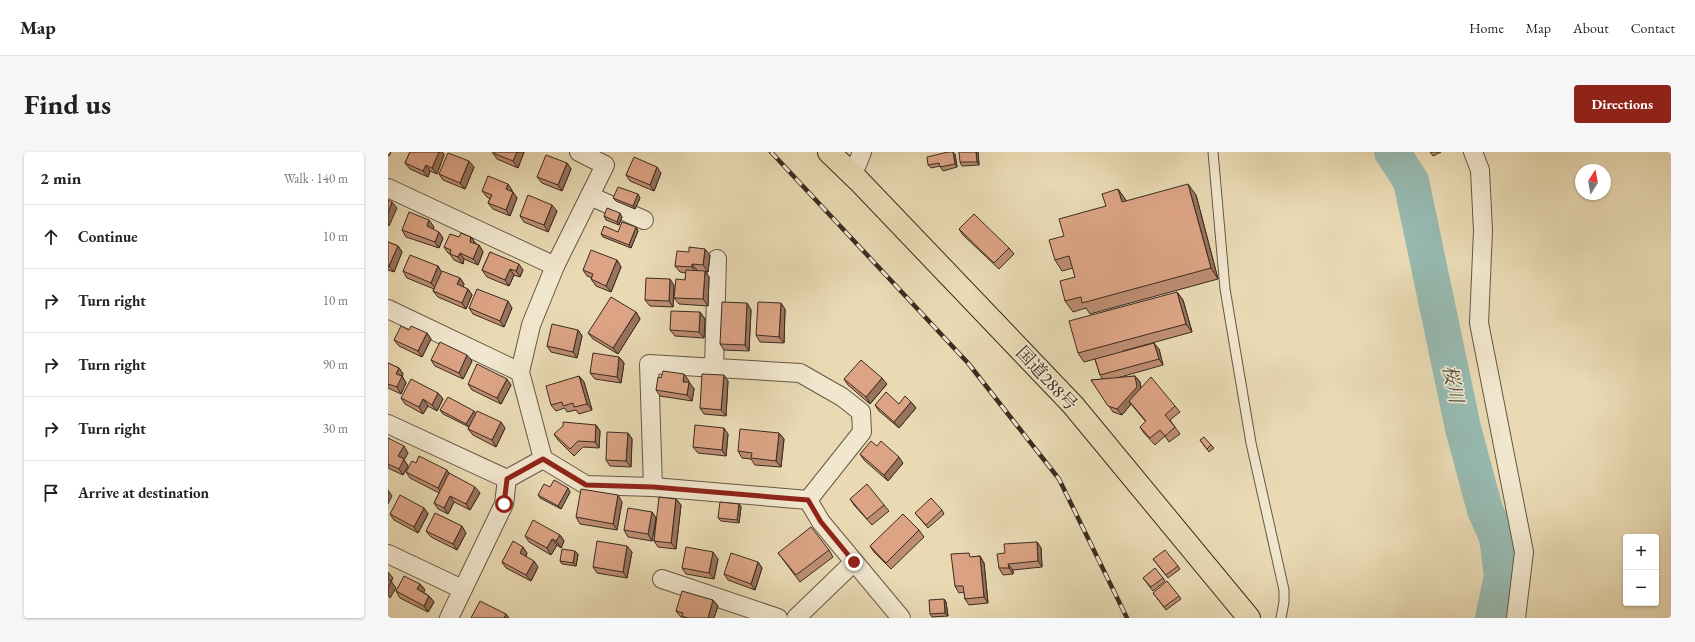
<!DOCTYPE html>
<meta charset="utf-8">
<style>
body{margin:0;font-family:"EB Garamond","Noto Serif JP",serif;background:#f6f6f6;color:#222}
.controls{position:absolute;right:12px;bottom:12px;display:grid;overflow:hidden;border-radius:4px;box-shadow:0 1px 3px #0004}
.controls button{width:36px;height:36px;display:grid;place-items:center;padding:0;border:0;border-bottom:1px solid #e0e0e0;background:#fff;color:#222;font:20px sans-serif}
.compass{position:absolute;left:1187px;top:12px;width:36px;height:36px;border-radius:50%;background:#fff;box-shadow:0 1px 3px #0004;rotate:11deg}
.stop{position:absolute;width:12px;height:12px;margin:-9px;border:3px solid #8f2418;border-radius:50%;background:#fff}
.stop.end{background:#8f2418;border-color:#fff;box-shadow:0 1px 4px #0008}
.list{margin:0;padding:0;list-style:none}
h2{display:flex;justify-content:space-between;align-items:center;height:52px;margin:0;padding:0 16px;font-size:17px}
h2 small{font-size:13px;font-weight:400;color:#767676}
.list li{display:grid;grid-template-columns:26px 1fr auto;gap:12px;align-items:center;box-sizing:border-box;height:64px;padding:0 16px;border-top:1px solid #e0e0e0}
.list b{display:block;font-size:15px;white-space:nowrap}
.list em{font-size:13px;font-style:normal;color:#767676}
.icon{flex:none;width:22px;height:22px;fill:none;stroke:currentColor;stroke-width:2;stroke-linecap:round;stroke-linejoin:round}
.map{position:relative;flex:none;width:1283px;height:466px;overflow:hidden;border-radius:4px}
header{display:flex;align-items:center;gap:24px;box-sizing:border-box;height:56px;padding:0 20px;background:#fff;border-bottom:1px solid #e0e0e0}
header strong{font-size:19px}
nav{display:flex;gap:22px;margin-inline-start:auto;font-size:14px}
.intro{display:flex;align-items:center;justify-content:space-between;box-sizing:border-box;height:96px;padding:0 24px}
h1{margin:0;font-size:28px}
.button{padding:10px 18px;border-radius:4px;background:#8f2418;color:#fff;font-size:14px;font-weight:700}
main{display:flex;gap:24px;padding:0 24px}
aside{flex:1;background:#fff;border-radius:4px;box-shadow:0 1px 3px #0004}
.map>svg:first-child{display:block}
</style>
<header>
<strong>Map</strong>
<nav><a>Home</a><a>Map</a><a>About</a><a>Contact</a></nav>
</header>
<div class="intro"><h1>Find us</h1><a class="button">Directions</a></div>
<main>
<aside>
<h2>2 min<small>Walk · 140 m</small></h2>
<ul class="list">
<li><svg class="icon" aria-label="ahead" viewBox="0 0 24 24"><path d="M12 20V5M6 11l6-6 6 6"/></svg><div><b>Continue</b></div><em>10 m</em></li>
<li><svg class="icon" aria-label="right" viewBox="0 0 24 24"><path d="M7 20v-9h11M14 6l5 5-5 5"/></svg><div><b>Turn right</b></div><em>10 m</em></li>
<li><svg class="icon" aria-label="right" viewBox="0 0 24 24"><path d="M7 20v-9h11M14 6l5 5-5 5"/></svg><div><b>Turn right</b></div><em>90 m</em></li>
<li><svg class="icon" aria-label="right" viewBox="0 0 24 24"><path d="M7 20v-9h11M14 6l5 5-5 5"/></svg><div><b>Turn right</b></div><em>30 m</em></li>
<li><svg class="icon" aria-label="arrive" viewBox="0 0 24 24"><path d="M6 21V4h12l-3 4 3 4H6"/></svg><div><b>Arrive at destination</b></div></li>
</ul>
</aside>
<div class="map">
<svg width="1283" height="466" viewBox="0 0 1283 466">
<rect width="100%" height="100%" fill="#e9dab4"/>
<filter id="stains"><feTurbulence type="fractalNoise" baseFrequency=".005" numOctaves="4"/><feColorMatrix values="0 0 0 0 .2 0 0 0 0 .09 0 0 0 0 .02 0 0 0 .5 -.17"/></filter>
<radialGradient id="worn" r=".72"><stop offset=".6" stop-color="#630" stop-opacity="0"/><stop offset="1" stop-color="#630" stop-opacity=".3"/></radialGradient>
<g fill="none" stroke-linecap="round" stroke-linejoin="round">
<polyline stroke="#97bab1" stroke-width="36" points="1004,0 1023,29 1075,276 1097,358 1109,385 1114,424 1105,466"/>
<g stroke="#665746" stroke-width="11">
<polyline id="service" points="825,0 837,137 863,291 896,438 896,450 893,466"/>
</g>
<g stroke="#665746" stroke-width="20">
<g id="minor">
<polyline points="1085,0 1092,18 1095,79 1091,171 1136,400 1128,466"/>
<polyline points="465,22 474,0"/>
<polyline points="0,36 167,114"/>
<polyline points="202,44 256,68"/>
<polyline points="0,157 132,220"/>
<polyline points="326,216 329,107"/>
<polyline points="0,272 119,327"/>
<polyline points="155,307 198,333 265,335 420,348 433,370 513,466"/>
<polyline points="265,335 261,212 412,221 454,245 473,260 474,280 420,348"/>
<polyline points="0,402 74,437"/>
<polyline points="274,427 390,466"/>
<polyline points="61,466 116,352 119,327 155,307 132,220 143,173 167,114 217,13 191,0"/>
<polyline points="408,466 466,410"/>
</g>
</g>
<g stroke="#3b2b21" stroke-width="24">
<polyline id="trunk" points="441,0 471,29 685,253 861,466"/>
</g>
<use href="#service" stroke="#f1e7ce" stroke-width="9"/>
<use href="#minor" stroke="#f1e7ce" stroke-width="18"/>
<use href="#trunk" stroke="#e9dab4" stroke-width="22"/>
<g stroke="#3b2b21" stroke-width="4.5">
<polyline id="rail" points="383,0 580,211 671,327 739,466"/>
</g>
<use href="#rail" stroke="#f1e7ce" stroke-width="3" stroke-dasharray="9" stroke-linecap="butt"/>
</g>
<g fill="#bd8d72" stroke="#3b2b21">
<polygon points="22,0 54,0 56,3 49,22 42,19 40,25 22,17 17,11"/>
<polygon points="105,0 136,0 130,16 109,7 105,1"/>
<polygon points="560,0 565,0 567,2 569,15 555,19 552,14 543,16 540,13"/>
<polygon points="590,0 591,13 574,14 572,10"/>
<polygon points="1042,0 1053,0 1045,4"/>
<polygon points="179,11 183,17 174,39 154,31 149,25"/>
<polygon points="86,15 77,37 55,28 51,22"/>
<polygon points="273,21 266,39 242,29 238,23"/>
<polygon points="730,37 738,49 808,43 830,127 702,162 698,156 685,160 677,149 687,125 685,116 674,119 667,108 676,84 718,54"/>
<polygon points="124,38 124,39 129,46 122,64 105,57 100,51 102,47 99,45 94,39"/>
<polygon points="225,46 252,46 247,57 228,49"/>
<polygon points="169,59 160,80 136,70 132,64"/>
<polygon points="216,64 234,65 231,73 218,68"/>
<polygon points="46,75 45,77 55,86 51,96 18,85 14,78"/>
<polygon points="248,75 250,79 243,96 215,85 213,82 230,80"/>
<polygon points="571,77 621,96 626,102 611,117 575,83"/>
<polygon points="71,85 83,85 88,92 91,93 95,100 90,113 76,107 75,112 66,108 62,102 60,101 56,95"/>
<polygon points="0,90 10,94 14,100 6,120 0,118"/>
<polygon points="102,100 135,118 132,125 126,123 121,134 99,125 94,118"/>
<polygon points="322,103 320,120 317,119 321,125 320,154 291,152 286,146 297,128 298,121 292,120 287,114"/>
<polygon points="229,108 233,115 223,140 208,134 203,127 204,126 199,124 195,118"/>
<polygon points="50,114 53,120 72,126 76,132 75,135 80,137 84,143 78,157 50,145 45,139 46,137 19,126 15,119"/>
<polygon points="286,133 285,155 262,154 257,148"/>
<polygon points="789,140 795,148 804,180 735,199 771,197 775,213 729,226 747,224 752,230 753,236 787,254 792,260 782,268 792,282 781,290 777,284 767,293 756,281 752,275 758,270 743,252 734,263 725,260 703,228 715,227 712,223 707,207 696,210 690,201"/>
<polygon points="359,151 363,158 361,199 336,198 332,192"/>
<polygon points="81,156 124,156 116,175 85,162"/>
<polygon points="397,157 396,191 372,190 368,183"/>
<polygon points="248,160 252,167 230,202 205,187 200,181"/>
<polygon points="312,160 317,167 316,186 287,184 282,178"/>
<polygon points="21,178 39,181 43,187 34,205 11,194 6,188"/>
<polygon points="190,178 194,184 189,206 163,200 159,194"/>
<polygon points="231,205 236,211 233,231 207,227 202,221"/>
<polygon points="43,208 84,209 75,227 47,214"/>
<polygon points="0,211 11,216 15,222 14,224 18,231 13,242 0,236"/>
<polygon points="191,224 196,230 204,258 191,262 188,258 179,260 177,256 168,259 163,253"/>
<polygon points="456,227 499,232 482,252 460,233"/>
<polygon points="301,229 300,230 301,230 306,237 304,249 272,244 268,238"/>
<polygon points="340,229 338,264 316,262 312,256"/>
<polygon points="80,232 123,233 113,252 84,238"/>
<polygon points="50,241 55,247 49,259 40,254 35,262 17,252 13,246"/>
<polygon points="523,250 528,256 511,276 491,259 487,253 511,252"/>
<polygon points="52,258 88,262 117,276 108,295 85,283 80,277 86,265 81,275 55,262"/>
<polygon points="208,273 212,279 211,296 195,295 186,304 170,288 166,282"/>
<polygon points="240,281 244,287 243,315 222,314 218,308"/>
<polygon points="391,281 396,287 393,315 367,313 363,307 354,306 350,299"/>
<polygon points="340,282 338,304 310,301 305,295"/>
<polygon points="0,286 20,301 16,308 20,314 15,323 0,316"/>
<polygon points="812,288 823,293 826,296 821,300"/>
<polygon points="472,302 515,311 500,329 476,308"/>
<polygon points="18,320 61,321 92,341 82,358 66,350 60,362 50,357 46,351 51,341 22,326"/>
<polygon points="162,335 182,340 173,357 152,346 150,343"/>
<polygon points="288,347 293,353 288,397 270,395 266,389 268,366 264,389 240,385 236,378 264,360 268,366"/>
<polygon points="462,347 496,353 501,359 484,373 466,353"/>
<polygon points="234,350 229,378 192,372 188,365"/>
<polygon points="351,352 353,355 351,371 333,369 330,366"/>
<polygon points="36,356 40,362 30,381 6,368 2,362"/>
<polygon points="554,358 556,362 540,376 527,361"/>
<polygon points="531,378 536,385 503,417 486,400 482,394"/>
<polygon points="38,379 78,381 69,398 43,385"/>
<polygon points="172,383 176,389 173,396 169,393 163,403 141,390 137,384"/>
<polygon points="649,390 653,396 654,415 625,418 625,422 615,423 611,416 617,401"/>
<polygon points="441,398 445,405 412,430 390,401"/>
<polygon points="244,400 239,426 209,421 205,415"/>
<polygon points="139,401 138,404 150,415 143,429 118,416 114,410"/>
<polygon points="190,402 188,414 174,412 172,409"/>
<polygon points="592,404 596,411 600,451 581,453 577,447 576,440 571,441 567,434 584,405"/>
<polygon points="330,407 326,427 298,422 294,416"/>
<polygon points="765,407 790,414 792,417 780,426"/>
<polygon points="370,410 374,416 367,438 340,428 336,422"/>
<polygon points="755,426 775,426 777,429 765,439"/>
<polygon points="32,432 37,438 35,440 41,444 46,450 40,460 12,446 8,439"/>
<polygon points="765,441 791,444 793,447 778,458"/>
<polygon points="556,447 558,450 560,464 544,465 542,462"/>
<polygon points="325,448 330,454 326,466 295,466 293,465 288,459"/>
</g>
<g fill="#9a735d" stroke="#3b2b21">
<polygon points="0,0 3,0 1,4 0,2"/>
<polygon points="51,0 54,0 56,3 49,22 44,16"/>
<polygon points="129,0 136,0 130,16 125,9"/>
<polygon points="565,0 567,2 569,15 567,12"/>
<polygon points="588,0 590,0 591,13 589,10"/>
<polygon points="81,9 86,15 77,37 72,31"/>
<polygon points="179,11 183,17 174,39 170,33"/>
<polygon points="38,13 42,19 40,25 35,19"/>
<polygon points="269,15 273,21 266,39 262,33"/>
<polygon points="120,32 124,38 122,43 118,37"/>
<polygon points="800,32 808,43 830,127 823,116"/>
<polygon points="730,37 738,48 741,61 734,50"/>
<polygon points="125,40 129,46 122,64 118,58"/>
<polygon points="250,42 252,46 247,57 245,54"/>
<polygon points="4,50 9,56 1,74 0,72 0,61"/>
<polygon points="164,53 169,59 160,80 156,73"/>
<polygon points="232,61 234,65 231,73 229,70"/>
<polygon points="41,68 46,75 43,81 39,74"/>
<polygon points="248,75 250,79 243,96 241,93"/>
<polygon points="51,80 55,86 51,96 47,90"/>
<polygon points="83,85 88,92 86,96 82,90"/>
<polygon points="91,93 95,100 90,113 85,107"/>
<polygon points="10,94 14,100 6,120 1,114"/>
<polygon points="317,97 322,103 320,120 315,113"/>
<polygon points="72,101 76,107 75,112 70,105"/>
<polygon points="229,108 233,115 223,140 218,134"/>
<polygon points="131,112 135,118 132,125 128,119"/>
<polygon points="304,112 309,118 308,122 304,115"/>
<polygon points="50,114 54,121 48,137 43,131"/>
<polygon points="122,117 126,123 121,134 117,128"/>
<polygon points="317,119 321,125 320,154 315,147"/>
<polygon points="72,126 76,132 74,139 69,132"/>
<polygon points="282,127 286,133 285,155 281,149"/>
<polygon points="80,137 84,143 78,157 74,151"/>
<polygon points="789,140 795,148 804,180 798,172"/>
<polygon points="120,149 124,156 116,175 112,169"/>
<polygon points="359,151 363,158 361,199 357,193"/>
<polygon points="393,151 397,157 396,191 391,185"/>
<polygon points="248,160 252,167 230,202 225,196"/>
<polygon points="312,160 317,167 316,186 311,180"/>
<polygon points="190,178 194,184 189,206 185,200"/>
<polygon points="39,181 43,187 34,205 30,199"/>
<polygon points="766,191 771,197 775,213 771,207"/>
<polygon points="79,203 84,209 75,227 71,221"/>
<polygon points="231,205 236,211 233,231 229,225"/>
<polygon points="11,216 15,222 14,224 18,231 13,242 9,235 8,222"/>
<polygon points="296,222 301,229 300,236 295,230"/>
<polygon points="336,223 340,229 338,264 333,258"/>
<polygon points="191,224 196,230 204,258 199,252"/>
<polygon points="747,224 752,230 753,241 741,249 743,252 734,263 729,257"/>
<polygon points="494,226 499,232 482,252 478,245"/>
<polygon points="119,227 123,233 113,252 109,246"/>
<polygon points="301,230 306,237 304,249 299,243"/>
<polygon points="50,241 55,247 49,259 44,253"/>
<polygon points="35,247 40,254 35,262 31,255"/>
<polygon points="523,250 528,256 511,276 506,270"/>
<polygon points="86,259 88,262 81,275 78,272"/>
<polygon points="113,270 117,276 108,295 104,288"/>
<polygon points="208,273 212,279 211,296 207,290"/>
<polygon points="336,276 340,282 338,304 334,298"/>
<polygon points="240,281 244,287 243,315 238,309"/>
<polygon points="391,281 396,287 393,315 388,309"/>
<polygon points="16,294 20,301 16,308 20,314 15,323 11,317 10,304"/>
<polygon points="511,305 515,311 500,329 496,323"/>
<polygon points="59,318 63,325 54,342 50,336"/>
<polygon points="87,335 92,341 82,358 78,352"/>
<polygon points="180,336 182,340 173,357 170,354"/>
<polygon points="0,338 4,344 0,352"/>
<polygon points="230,343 234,350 229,378 225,372"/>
<polygon points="62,344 66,350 60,362 56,356"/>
<polygon points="288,347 293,353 288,397 283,391"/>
<polygon points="351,352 353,355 351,371 349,368"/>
<polygon points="36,356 40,362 30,381 26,375"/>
<polygon points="264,360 268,366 264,389 260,382"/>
<polygon points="74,374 78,381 69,398 65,392"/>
<polygon points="172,383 176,389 173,396 168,389"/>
<polygon points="164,387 169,393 163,403 159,396"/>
<polygon points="649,390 653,396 654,415 650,409"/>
<polygon points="239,394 244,400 239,426 235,420"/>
<polygon points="135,395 139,401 136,407 132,401"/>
<polygon points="187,399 190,402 188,414 185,411"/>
<polygon points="325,400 330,407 326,427 321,421"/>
<polygon points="592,404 596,411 600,451 596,445"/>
<polygon points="146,409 150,415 143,429 138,423"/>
<polygon points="370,410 374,416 367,438 363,432"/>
<polygon points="620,412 625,418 625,422 621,416"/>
<polygon points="0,420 5,426 2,432 0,430"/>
<polygon points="3,429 8,436 2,446 0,443 0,436"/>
<polygon points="32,432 37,438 34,443 29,437"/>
<polygon points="41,444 46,450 40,460 36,454"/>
<polygon points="556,447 558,450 560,464 557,461"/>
<polygon points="325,448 330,454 326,466 320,466"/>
<polygon points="118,462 121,466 116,466"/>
</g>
<g fill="#dca485" stroke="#3b2b21">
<polygon points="22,0 51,0 44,16 38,13 35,19 17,11"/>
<polygon points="105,0 129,0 125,9 105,1"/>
<polygon points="560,0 565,0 567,12 552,15 551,11 540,13 539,5"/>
<polygon points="571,0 588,0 589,10 572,10"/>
<polygon points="60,1 81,9 72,31 51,22"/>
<polygon points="158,3 179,11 170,33 149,25"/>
<polygon points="246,5 269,15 262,33 238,23"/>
<polygon points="100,24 120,32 118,37 125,40 118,58 100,51 104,43 94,39"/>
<polygon points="800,32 823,116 694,151 693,145 677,149 672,129 687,125 681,104 667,108 661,88 676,84 671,67 718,54 714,42 730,37 734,50"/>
<polygon points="230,35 250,42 245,54 225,46"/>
<polygon points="140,43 164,53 156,73 132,64"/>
<polygon points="0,48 4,50 0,61"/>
<polygon points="219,56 232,61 229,70 216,64"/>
<polygon points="21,60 41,68 39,74 51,80 47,90 14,78"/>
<polygon points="586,62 621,96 606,111 571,77"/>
<polygon points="234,70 248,75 241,93 213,82 216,74 230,80"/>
<polygon points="73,81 83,85 82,90 91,93 85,107 72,101 70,105 62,102 63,98 56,95 62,82 71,85"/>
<polygon points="0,90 10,94 1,114 0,114"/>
<polygon points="301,95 317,97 315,113 304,112 304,115 287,114 289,99 301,100"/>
<polygon points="203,98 229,108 218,134 203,127 205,122 195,118"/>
<polygon points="102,100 131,112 128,119 122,117 117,128 94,118"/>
<polygon points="22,103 50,114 43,131 15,119"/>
<polygon points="298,118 317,119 315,147 286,146 288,127 297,128"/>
<polygon points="54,119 72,126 69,132 80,137 74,151 45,139"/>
<polygon points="258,126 282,127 281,149 257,148"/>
<polygon points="89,137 120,149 112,169 81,156"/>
<polygon points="789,140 798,172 690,201 681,169"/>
<polygon points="223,145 248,160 225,196 200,181"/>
<polygon points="334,150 359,151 357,193 332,192"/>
<polygon points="370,150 393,151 391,185 368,183"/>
<polygon points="283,159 312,160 311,180 282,178"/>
<polygon points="164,172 190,178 185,200 159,194"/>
<polygon points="13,174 21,178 23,174 39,181 30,199 6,188"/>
<polygon points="52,190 79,203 71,221 43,208"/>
<polygon points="766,191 771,207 712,223 707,207"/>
<polygon points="205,201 231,205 229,225 202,221"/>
<polygon points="473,208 494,226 478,245 456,227"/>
<polygon points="0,211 11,216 8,222 14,224 9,235 0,232"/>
<polygon points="89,212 119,227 109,246 80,232"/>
<polygon points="275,219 296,222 295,230 301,230 299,243 268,238 270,225 273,226"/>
<polygon points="314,222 336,223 333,258 312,256"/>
<polygon points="191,224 199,252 186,255 185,251 175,254 174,250 163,253 158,234"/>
<polygon points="747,224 749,235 729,257 720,254 703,228"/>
<polygon points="763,225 787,254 777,263 787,275 777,284 772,278 762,286 752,275 758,269 741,249"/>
<polygon points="23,227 50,241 44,253 35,247 31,255 13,246"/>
<polygon points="498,240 511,252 517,244 523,250 506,270 487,253"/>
<polygon points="60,245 86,259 78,272 52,258"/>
<polygon points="89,259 113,270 104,288 80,277"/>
<polygon points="175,270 208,273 207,290 190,289 182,297 166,282 175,274"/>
<polygon points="307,273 336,276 334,298 305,295"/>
<polygon points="352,277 391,281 388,309 363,306 364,301 350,299"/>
<polygon points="219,280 240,281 238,309 218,308"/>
<polygon points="816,285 823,293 819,297 812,288"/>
<polygon points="0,286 16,294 10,304 16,307 11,317 0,312"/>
<polygon points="483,289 489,294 493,289 511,305 496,323 472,302"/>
<polygon points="31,304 59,318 50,336 18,320 24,309 28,311"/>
<polygon points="61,321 87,335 78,352 62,344 56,356 46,351"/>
<polygon points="166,328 180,336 170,354 150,343 156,332 162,335"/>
<polygon points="479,332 496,353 479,367 462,347"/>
<polygon points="193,337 230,343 225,372 188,365"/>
<polygon points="12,343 36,356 26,375 2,362"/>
<polygon points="271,345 288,347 283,391 266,389"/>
<polygon points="543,346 554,358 538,373 527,361"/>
<polygon points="332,350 351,352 349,368 330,366"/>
<polygon points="240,356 264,360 260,382 236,378"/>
<polygon points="47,361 74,374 65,392 38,379"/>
<polygon points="515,362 531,378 498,411 482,394"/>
<polygon points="145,368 172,383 168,389 164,387 159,396 137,384"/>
<polygon points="423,375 441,398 408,423 390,401"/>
<polygon points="125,389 135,395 132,401 146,409 138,423 114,410"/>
<polygon points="209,389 239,394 235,420 205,415"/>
<polygon points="649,390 650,409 620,412 621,416 611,416 609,402 617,401 616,392"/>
<polygon points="298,395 325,400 321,421 294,416"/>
<polygon points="174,397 187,399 185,411 172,409"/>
<polygon points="777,398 790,414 778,423 765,407"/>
<polygon points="343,401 370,410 363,432 336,422"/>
<polygon points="581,401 582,405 592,404 596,445 577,447 575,434 567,434 563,402"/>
<polygon points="767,416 775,426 763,435 755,426"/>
<polygon points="16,424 32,432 29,437 41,444 36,454 8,439"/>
<polygon points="0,428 3,429 0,436"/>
<polygon points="779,429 791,444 776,455 765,441"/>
<polygon points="294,439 325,448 320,466 300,466 294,464 295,461 288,459"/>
<polygon points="556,447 557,461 542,462 541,448"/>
<polygon points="92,449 118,462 116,466 83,466"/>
</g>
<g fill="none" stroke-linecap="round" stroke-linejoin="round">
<polyline stroke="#8f2418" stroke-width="5" points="116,352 119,327 155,307 198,333 265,335 420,348 433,370 466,410"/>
</g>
<g text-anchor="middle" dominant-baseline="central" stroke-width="3.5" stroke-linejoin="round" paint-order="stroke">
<g font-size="18" fill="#3b2b21" stroke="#f1e7ce">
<text transform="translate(659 226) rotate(47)">国道288号</text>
</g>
<g font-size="19" font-style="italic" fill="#524f45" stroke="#f1e7ce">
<text transform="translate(1065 232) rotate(78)">桜川</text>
</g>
</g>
<rect width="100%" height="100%" filter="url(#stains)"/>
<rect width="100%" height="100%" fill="url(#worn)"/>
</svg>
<div class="controls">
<button>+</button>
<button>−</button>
</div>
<svg class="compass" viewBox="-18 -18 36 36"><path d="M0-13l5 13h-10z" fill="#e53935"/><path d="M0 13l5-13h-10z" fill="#767676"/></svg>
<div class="stop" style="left:116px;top:352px"></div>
<div class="stop end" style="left:466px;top:410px"></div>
</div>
</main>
